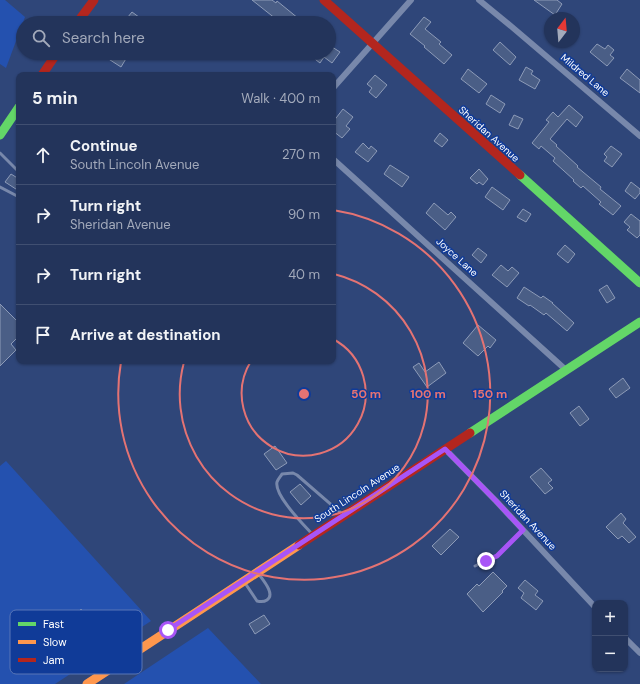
<!DOCTYPE html>
<meta charset="utf-8">
<style>
body{margin:0;font-family:"DM Sans",sans-serif;background:#2b3c61;color:#f1f3f6}
.controls{position:absolute;right:12px;bottom:12px;display:grid;overflow:hidden;border-radius:8px;box-shadow:0 1px 3px #0004}
.controls button{width:36px;height:36px;display:grid;place-items:center;padding:0;border:0;border-bottom:1px solid #404f71;background:#23345b;color:#f1f3f6;font:20px sans-serif}
.compass{position:absolute;left:544px;top:12px;width:36px;height:36px;border-radius:50%;background:#23345b;box-shadow:0 1px 3px #0004;rotate:16deg}
.stop{position:absolute;width:12px;height:12px;margin:-9px;border:3px solid #a855f7;border-radius:50%;background:#fff}
.stop.end{background:#a855f7;border-color:#fff;box-shadow:0 1px 4px #0008}
.list{margin:0;padding:0;list-style:none}
h2{display:flex;justify-content:space-between;align-items:center;height:52px;margin:0;padding:0 16px;font-size:17px}
h2 small{font-size:13px;font-weight:400;color:#a3aabb}
.list li{display:grid;grid-template-columns:26px 1fr auto;gap:12px;align-items:center;box-sizing:border-box;height:60px;padding:0 16px;border-top:1px solid #404f71}
.list b{display:block;font-size:15px;white-space:nowrap}
.list p{margin:0;font-size:13px;white-space:nowrap;color:#a3aabb}
.list em{font-size:13px;font-style:normal;color:#a3aabb}
.icon{flex:none;width:22px;height:22px;fill:none;stroke:currentColor;stroke-width:2;stroke-linecap:round;stroke-linejoin:round}
.map{position:relative;flex:none;width:640px;height:684px;overflow:hidden}
.search{position:absolute;background:#23345b;box-shadow:0 1px 3px #0004;left:16px;top:16px;width:320px;height:44px;display:flex;align-items:center;gap:10px;box-sizing:border-box;padding:0 14px;border-radius:22px;color:#a3aabb;font-size:15px}
.panel{position:absolute;background:#23345b;box-shadow:0 1px 3px #0004;left:16px;top:72px;width:320px;height:292px;border-radius:8px}
.map>svg:first-child{display:block}
</style>
<div class="map">
<svg width="640" height="684" viewBox="0 0 640 684">
<rect width="100%" height="100%" fill="#2f4679"/>
<g fill="#2451af">
<polygon points="0,0 5,0 25,17 6,68 0,64"/>
<polygon points="6,461 151,621 55,684 0,684 0,466"/>
<polygon points="208,628 261,684 124,684"/>
</g>
<g fill="#4a5e86" stroke="#8d9bb8">
<polygon points="252,0 272,0 276,3 277,1 304,23 281,23"/>
<polygon points="534,0 557,0 562,4 555,15"/>
<polygon points="132,12 147,23 123,23"/>
<polygon points="424,17 431,22 425,29 441,42 439,44 452,55 444,64 424,47 425,46 410,34"/>
<polygon points="500,42 516,57 510,65 493,50"/>
<polygon points="597,44 605,49 608,45 614,50 610,55 614,58 607,66 590,52"/>
<polygon points="329,45 340,52 332,63 324,57 320,63 307,53 329,53"/>
<polygon points="110,53 121,53 127,57 121,67 107,58"/>
<polygon points="526,67 533,71 531,74 540,80 535,89 519,80"/>
<polygon points="468,69 487,84 479,93 461,79"/>
<polygon points="627,69 640,80 640,93 620,78"/>
<polygon points="375,75 387,85 376,98 369,92 372,88 367,84"/>
<polygon points="491,95 505,104 500,113 486,104"/>
<polygon points="569,105 583,117 576,127 567,119 550,139 557,145 556,146 578,166 577,167 601,187 600,189 621,206 613,215 599,204 601,202 583,186 581,188 573,181 574,180 553,161 555,158 541,146 539,149 532,143 549,122 546,120 553,112 558,117"/>
<polygon points="343,109 353,117 346,126 350,129 342,138 333,131 333,122"/>
<polygon points="514,115 523,119 518,129 509,125"/>
<polygon points="440,133 448,140 442,147 434,141"/>
<polygon points="363,143 369,149 371,146 377,151 368,162 355,152"/>
<polygon points="611,146 622,154 612,167 604,161 607,157 604,154"/>
<polygon points="390,165 409,177 402,187 384,174"/>
<polygon points="479,169 488,179 483,185 479,182 477,184 470,178"/>
<polygon points="11,174 19,179 19,191 5,182"/>
<polygon points="631,182 640,189 640,193 635,199 625,191"/>
<polygon points="492,187 510,200 503,210 485,197"/>
<polygon points="434,203 448,215 451,212 456,217 445,230 426,213"/>
<polygon points="523,209 531,214 526,222 517,217"/>
<polygon points="631,214 640,221 640,235 637,238 627,230 630,227 624,222"/>
<polygon points="565,245 575,254 568,263 557,254"/>
<polygon points="478,248 487,255 481,263 472,255"/>
<polygon points="501,265 508,271 512,267 519,273 507,287 492,275"/>
<polygon points="607,285 615,298 607,303 599,290"/>
<polygon points="524,287 541,298 543,296 553,303 552,303 574,323 567,331 546,313 544,315 530,305 529,306 517,298"/>
<polygon points="0,304 19,323 19,336 11,344 16,350 0,366"/>
<polygon points="478,325 496,340 490,348 488,346 478,356 463,343"/>
<polygon points="439,362 446,373 427,387 413,367 419,363 425,372"/>
<polygon points="623,378 630,388 616,398 609,389"/>
<polygon points="579,406 589,419 580,426 570,413"/>
<polygon points="275,446 287,463 276,470 264,454"/>
<polygon points="541,468 552,480 548,483 553,488 545,494 530,477"/>
<polygon points="300,484 311,496 301,505 290,492"/>
<polygon points="621,513 626,519 623,523 636,537 629,543 622,536 618,539 606,527"/>
<polygon points="450,529 459,537 441,555 432,546"/>
<polygon points="493,572 507,586 502,591 503,592 483,612 467,594 477,584 479,586"/>
<polygon points="525,580 538,591 535,595 543,601 536,610 521,598 524,593 518,588"/>
<polygon points="81,609 94,622 87,630 74,617"/>
<polygon points="264,615 270,624 255,634 249,624"/>
</g>
<g fill="none" stroke-linecap="round" stroke-linejoin="round">
<g stroke="#7888ab" stroke-width="3">
<polyline points="0,153 19,172"/>
<polyline points="0,187 19,197"/>
<path d="M312,534C303,524 274,495 277,482C278,479 281,476 282,474L293,473L297,475L342,514"/>
<polyline points="475,566 497,556 523,530"/>
<path d="M245,583L257,601C261,602 264,602 267,600C276,594 262,579 258,573"/>
</g>
<g stroke="#7888ab" stroke-width="6">
<polyline points="479,0 512,27 640,136"/>
<polyline points="333,88 411,0"/>
<polyline points="333,159 566,370"/>
<polyline points="445,449 496,501 595,607"/>
<polyline points="625,638 640,653"/>
</g>
<g stroke="#63d668" stroke-width="9">
<polyline points="0,135 19,107"/>
<polyline points="520,175 640,283"/>
<polyline points="470,433 640,322"/>
</g>
<polyline stroke="#ff974d" stroke-width="9" points="87,684 299,545"/>
<g stroke="#b3261e" stroke-width="9">
<polyline points="324,0 520,175"/>
<polyline points="77,23 94,0"/>
<polyline points="42,75 57,53"/>
<polyline points="299,545 470,433"/>
</g>
</g>
<g fill="none" stroke-linecap="round" stroke-linejoin="round">
<polyline stroke="#a855f7" stroke-width="5" points="168,630 445,449 496,501 523,530 497,556 486,561"/>
</g>
<g fill="none" stroke="#e47373" stroke-width="2">
<path d="M333 339A62 62 0 1 1 251 361"/>
<path d="M334 274A124 124 0 1 1 184 362"/>
<path d="M333 210A186 186 0 1 1 121 362"/>
</g>
<g text-anchor="middle" dominant-baseline="central" stroke-width="3" stroke-linejoin="round" paint-order="stroke">
<g font-size="10" fill="#fff" stroke="#103b98">
<text transform="translate(585 75) rotate(40)">Mildred Lane</text>
<text transform="translate(489 134) rotate(42)">Sheridan Avenue</text>
<text transform="translate(457 257) rotate(42)">Joyce Lane</text>
<text transform="translate(357 493) rotate(-33)">South Lincoln Avenue</text>
<text transform="translate(528 520) rotate(47)">Sheridan Avenue</text>
</g>
</g>
<rect x="10" y="610" width="132" height="64" rx="6" fill="#103b98" stroke="#5876b7" stroke-width="1"/>
<rect x="18" y="622" width="18" height="4" fill="#63d668"/>
<rect x="18" y="640" width="18" height="4" fill="#ff974d"/>
<rect x="18" y="658" width="18" height="4" fill="#b3261e"/>
<g font-size="11" fill="#fff">
<text x="43" y="628">Fast</text>
<text x="43" y="646">Slow</text>
<text x="43" y="664">Jam</text>
</g>
<circle cx="304" cy="394" r="6" fill="#e47373" stroke="#103b98" stroke-width="2"/>
<g font-size="12" text-anchor="middle" font-weight="bold" fill="#e47373" stroke="#103b98" stroke-width="3" stroke-linejoin="round" paint-order="stroke">
<text x="366" y="398">50 m</text>
<text x="428" y="398">100 m</text>
<text x="490" y="398">150 m</text>
</g>
</svg>
<div class="controls">
<button>+</button>
<button>−</button>
</div>
<svg class="compass" viewBox="-18 -18 36 36"><path d="M0-13l5 13h-10z" fill="#e53935"/><path d="M0 13l5-13h-10z" fill="#a3aabb"/></svg>
<div class="stop" style="left:168px;top:630px"></div>
<div class="stop end" style="left:486px;top:561px"></div>
<div class="search"><svg class="icon" aria-label="search" viewBox="0 0 24 24"><circle cx="10" cy="10" r="6"/><path d="M15 15l6 6"/></svg>Search here</div>
<section class="panel">
<h2>5 min<small>Walk · 400 m</small></h2>
<ul class="list">
<li><svg class="icon" aria-label="ahead" viewBox="0 0 24 24"><path d="M12 20V5M6 11l6-6 6 6"/></svg><div><b>Continue</b><p>South Lincoln Avenue</p></div><em>270 m</em></li>
<li><svg class="icon" aria-label="right" viewBox="0 0 24 24"><path d="M7 20v-9h11M14 6l5 5-5 5"/></svg><div><b>Turn right</b><p>Sheridan Avenue</p></div><em>90 m</em></li>
<li><svg class="icon" aria-label="right" viewBox="0 0 24 24"><path d="M7 20v-9h11M14 6l5 5-5 5"/></svg><div><b>Turn right</b></div><em>40 m</em></li>
<li><svg class="icon" aria-label="arrive" viewBox="0 0 24 24"><path d="M6 21V4h12l-3 4 3 4H6"/></svg><div><b>Arrive at destination</b></div></li>
</ul>
</section>
</div>
